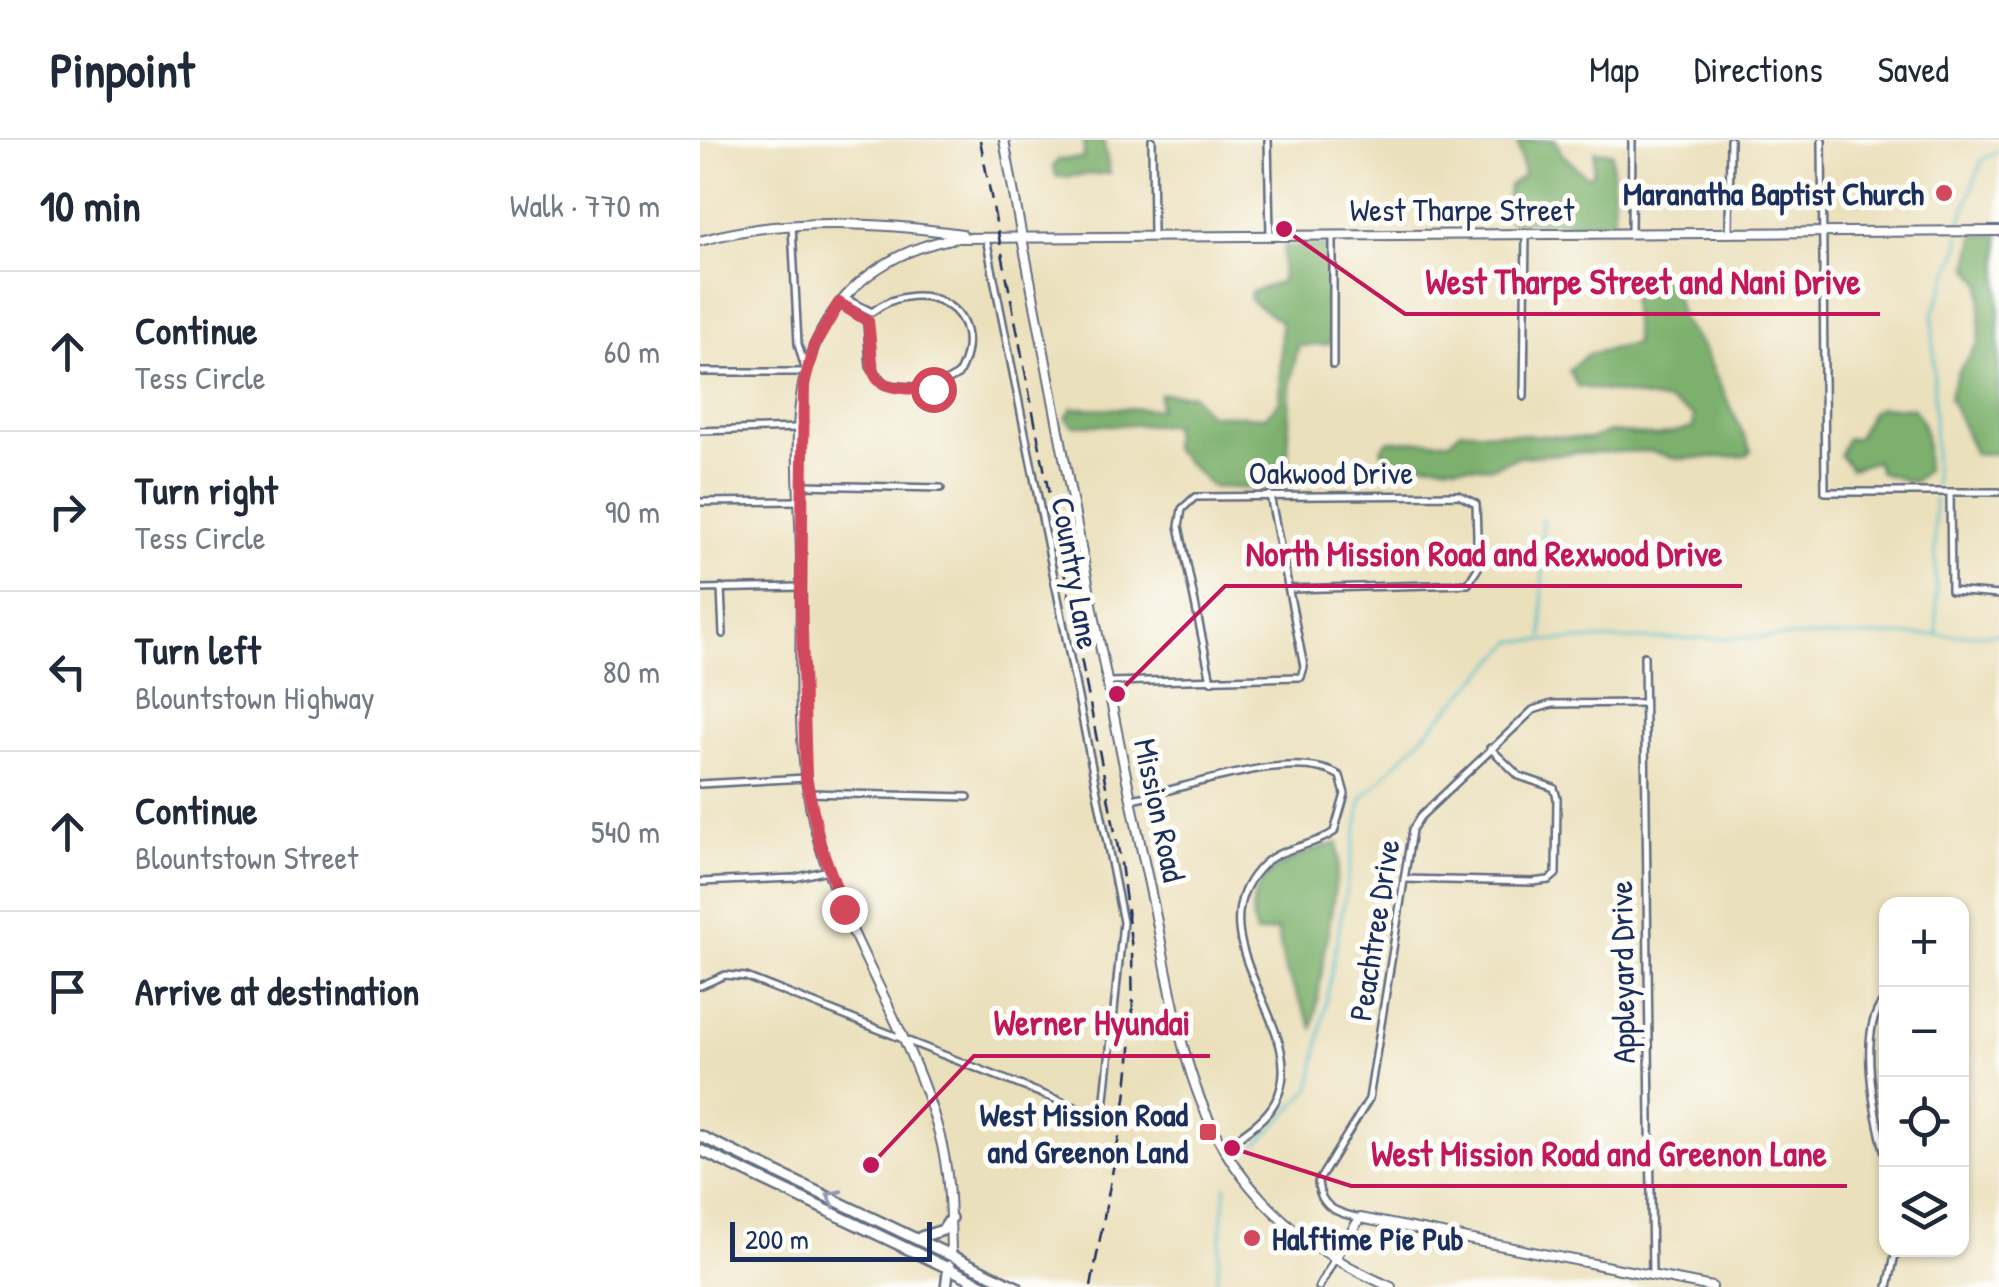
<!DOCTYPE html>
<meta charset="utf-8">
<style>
body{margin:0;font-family:"Patrick Hand",sans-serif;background:#f6f6f7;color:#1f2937}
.controls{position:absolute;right:30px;bottom:30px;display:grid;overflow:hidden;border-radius:20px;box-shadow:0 2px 8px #0004}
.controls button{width:90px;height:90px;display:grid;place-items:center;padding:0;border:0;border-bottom:2px solid #e0e1e3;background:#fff;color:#1f2937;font:50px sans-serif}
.scale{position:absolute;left:30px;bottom:25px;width:202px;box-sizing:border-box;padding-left:10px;border:5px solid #1b2f5e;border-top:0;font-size:28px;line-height:35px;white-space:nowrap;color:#1b2f5e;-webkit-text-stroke:8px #fdfcf7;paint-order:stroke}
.stop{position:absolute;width:30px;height:30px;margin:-22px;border:8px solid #d1495b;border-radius:50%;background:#fff}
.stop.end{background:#d1495b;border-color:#fff;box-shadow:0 2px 10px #0008}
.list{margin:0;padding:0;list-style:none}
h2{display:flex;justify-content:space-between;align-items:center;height:130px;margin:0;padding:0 40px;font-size:42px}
h2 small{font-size:32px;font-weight:400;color:#747a83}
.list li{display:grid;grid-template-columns:65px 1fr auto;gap:30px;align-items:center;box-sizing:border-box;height:160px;padding:0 40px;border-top:2px solid #e0e1e3}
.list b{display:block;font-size:38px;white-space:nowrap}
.list p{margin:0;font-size:32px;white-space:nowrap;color:#747a83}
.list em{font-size:32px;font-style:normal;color:#747a83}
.icon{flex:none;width:55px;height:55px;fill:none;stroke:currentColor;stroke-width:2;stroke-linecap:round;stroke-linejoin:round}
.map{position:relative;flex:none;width:1299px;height:1147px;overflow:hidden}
header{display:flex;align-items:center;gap:60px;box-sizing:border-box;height:140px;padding:0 50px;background:#fff;border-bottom:2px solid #e0e1e3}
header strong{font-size:48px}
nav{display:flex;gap:55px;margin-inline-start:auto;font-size:35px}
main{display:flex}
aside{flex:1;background:#fff}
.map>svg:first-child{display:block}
</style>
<header>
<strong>Pinpoint</strong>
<nav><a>Map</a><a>Directions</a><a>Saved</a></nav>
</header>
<main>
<aside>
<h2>10 min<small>Walk · 770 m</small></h2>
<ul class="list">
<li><svg class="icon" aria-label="ahead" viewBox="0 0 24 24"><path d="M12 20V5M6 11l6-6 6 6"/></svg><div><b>Continue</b><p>Tess Circle</p></div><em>60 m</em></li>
<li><svg class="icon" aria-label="right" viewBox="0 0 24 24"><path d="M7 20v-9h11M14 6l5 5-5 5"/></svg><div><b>Turn right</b><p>Tess Circle</p></div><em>90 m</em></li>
<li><svg class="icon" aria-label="left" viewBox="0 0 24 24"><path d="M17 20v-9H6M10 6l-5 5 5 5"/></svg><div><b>Turn left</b><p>Blountstown Highway</p></div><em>80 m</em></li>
<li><svg class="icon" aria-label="ahead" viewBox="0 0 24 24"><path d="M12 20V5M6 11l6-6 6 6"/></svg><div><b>Continue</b><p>Blountstown Street</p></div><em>540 m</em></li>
<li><svg class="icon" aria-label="arrive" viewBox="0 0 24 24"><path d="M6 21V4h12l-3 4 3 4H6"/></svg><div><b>Arrive at destination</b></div></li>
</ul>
</aside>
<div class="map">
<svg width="1299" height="1147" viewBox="0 0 1299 1147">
<rect width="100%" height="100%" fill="#fdfcf7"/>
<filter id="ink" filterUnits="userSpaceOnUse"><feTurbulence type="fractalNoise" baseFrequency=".01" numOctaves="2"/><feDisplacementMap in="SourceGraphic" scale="20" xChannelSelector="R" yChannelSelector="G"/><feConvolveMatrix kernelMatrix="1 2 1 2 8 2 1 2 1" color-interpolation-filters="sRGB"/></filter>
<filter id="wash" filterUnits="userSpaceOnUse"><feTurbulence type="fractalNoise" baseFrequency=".0048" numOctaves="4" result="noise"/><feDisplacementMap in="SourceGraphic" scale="40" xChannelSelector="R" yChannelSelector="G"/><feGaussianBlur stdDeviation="2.25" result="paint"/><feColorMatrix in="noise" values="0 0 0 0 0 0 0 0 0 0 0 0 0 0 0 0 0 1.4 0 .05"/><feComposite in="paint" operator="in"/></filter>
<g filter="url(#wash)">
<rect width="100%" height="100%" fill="#ebe0bc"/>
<g fill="#7bb06c" stroke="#4b7065" stroke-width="2.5">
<polygon points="384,0 403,0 410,33 357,37 353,27 358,20 384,18"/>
<polygon points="817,0 856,0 861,13 887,37 893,33 895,11 912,13 914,83 809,81 805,73 809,46 824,35"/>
<polygon points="1275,95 1299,95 1299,313 1275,314 1249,257 1258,232 1279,202 1282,144 1269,127"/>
<polygon points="627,106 630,204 598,206 590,247 587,350 512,347 472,308 473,285 372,285 366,278 372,268 459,269 460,254 492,254 508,274 565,277 580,261 581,182 550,160 551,152 581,142 584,107"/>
<polygon points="971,137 981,179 1003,208 1051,311 1046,316 978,319 949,311 871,313 818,317 792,327 687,321 681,309 688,301 750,301 761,290 890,299 910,292 957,296 993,288 994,276 969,262 877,246 869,230 888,214 935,204 931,158 940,140"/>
<path d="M1180,267L1213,268C1229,286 1226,309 1226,331L1213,342L1180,333L1176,321L1151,329L1140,315L1146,299L1157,298L1171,272Z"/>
<path d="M638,703L639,721L613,888L585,830L577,790L556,794C537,736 593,715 638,703Z"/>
</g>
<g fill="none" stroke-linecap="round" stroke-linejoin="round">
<g stroke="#50bcca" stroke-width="2.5">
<polyline points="1259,86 1282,20 1299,11"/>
<polyline points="1235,346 1233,174 1260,105 1259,95"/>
<polyline points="1234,360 1237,493"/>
<polyline points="842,378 843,496"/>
<polyline points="557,1005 611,948 662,659 814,501 1299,494"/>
<polyline points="516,1147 526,1046"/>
</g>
</g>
</g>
<g filter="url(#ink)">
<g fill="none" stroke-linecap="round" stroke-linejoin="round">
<g stroke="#646d7f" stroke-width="10">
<g id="minor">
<polyline points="452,0 453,95"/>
<polyline points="568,0 570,95"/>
<polyline points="1122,0 1125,352 1299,352"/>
<polyline points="1029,92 1030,0"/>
<polyline points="931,93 932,0"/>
<polyline points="633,95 633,225"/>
<path d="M139,163L167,181L170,227L186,245L233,249L258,235C293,170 222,133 172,172L146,159"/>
<polyline points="0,232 106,232 98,204 92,86"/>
<polyline points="824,257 826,93"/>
<polyline points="0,291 97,288"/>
<polyline points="101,345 241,348"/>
<polyline points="1250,352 1251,451 1299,455"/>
<polyline points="0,362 101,361"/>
<polyline points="21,448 23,494"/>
<polyline points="0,449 101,447"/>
<polyline points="944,516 952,1135"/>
<polyline points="511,541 479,386 482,369 495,357 759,355 776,364 778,428 768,444 589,449"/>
<polyline points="409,542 601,537 604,527 570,355"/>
<polyline points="0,644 106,638"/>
<polyline points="108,653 268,657"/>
<path d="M431,659C484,650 592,606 640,636L645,654L634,692C610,709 580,705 559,729C492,803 615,891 575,962C564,982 542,994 523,1008"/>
<polyline points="704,739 832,742 849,740 856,734 857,658 854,648 819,636 790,608"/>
<polyline points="0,742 94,738 128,730"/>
<polyline points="0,846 25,835 46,837 403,978 423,782 286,98"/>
<path d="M1186,859C1155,886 1176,982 1186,1017"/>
<path d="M660,1078C637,1073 620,1068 618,1042L669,959L712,690L720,677L833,570L852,564L944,563"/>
<polyline points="619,1147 634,1120"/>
<polyline points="1188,1147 1196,1110"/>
</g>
</g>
<g stroke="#646d7f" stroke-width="12">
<g id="tertiary">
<polyline points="304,0 322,98"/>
<polyline points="634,1120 660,1078 1012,1147"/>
</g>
</g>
<g stroke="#646d7f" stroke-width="12">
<g id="secondary">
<path d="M322,98C365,318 404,539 452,758C470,840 479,929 521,1004C560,1072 621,1117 691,1147"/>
<path d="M0,101C81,77 179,82 262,94"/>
<path d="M251,1113C250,1073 250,1033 239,993C210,886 140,793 114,684C94,600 102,507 101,420C101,352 87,266 116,202C143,143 193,110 255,98L1299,91"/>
</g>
</g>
<g stroke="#646d7f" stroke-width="14">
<g id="primary">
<polyline points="0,996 317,1147"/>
<polyline points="0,1010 288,1147"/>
<polyline points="221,1097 243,1090 251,1078"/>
<polyline points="246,1147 249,1126"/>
</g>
</g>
<use href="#minor" stroke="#fff" stroke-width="5"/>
<use href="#tertiary" stroke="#fff" stroke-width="8"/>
<use href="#secondary" stroke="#fff" stroke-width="8"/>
<use href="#primary" stroke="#fff" stroke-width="9"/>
<polyline stroke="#1b2f5e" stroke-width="2.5" stroke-dasharray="15 8" stroke-linecap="butt" points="280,0 421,723 432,809 433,889 426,959 391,1147"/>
</g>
<defs><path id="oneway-chevron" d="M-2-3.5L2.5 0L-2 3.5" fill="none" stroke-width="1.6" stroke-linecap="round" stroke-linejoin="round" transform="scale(2.5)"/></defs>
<use stroke="#8d97ae" href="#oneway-chevron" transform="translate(133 1057) rotate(-155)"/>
</g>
<g fill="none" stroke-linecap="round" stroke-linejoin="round" filter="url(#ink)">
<path stroke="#d1495b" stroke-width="12" d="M144,769L120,704L106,638L101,454L104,245L114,206L139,163L168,181C176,240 161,249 233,249"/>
</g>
<g fill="#d1495b" stroke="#fdfcf7" stroke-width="4">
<circle cx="1244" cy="53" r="10"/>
<rect x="498" y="982" width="20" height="20" rx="5"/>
<circle cx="552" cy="1098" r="10"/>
</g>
<g text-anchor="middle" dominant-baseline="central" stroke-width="10" stroke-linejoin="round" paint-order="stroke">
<g font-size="32" font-weight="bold" fill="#1b2f5e" stroke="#fdfcf7" text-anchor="end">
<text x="1224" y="53">Maranatha Baptist Church</text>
<text x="488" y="974">West Mission Road<tspan x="488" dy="37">and Greenon Land</tspan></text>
<text x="572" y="1098" text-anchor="start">Halftime Pie Pub</text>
</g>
<g font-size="32" fill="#1b2f5e" stroke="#fdfcf7">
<text x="762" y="69">West Tharpe Street</text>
<text x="631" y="332">Oakwood Drive</text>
<text transform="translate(376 433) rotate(80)">Country Lane</text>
<text transform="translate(460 670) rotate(78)">Mission Road</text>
<text transform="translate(674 790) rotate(-81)">Peachtree Drive</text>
<text transform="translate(922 832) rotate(-91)">Appleyard Drive</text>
</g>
</g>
<path fill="none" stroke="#c2185b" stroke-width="4" d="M584 89L705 174H1180M417 554L525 446H1042M171 1025L274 916H510M532 1008L651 1046H1147"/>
<g fill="#c2185b" stroke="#fdfcf7" stroke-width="4">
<circle cx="584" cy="89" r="10"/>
<circle cx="417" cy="554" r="10"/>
<circle cx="171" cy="1025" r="10"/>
<circle cx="532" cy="1008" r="10"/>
</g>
<g font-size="35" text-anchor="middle" font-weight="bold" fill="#c2185b" stroke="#fdfcf7" stroke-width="10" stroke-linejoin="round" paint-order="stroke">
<text x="943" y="154">West Tharpe Street and Nani Drive</text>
<text x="784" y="426">North Mission Road and Rexwood Drive</text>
<text x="392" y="895">Werner Hyundai</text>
<text x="899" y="1026">West Mission Road and Greenon Lane</text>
</g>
</svg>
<div class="controls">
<button>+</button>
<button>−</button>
<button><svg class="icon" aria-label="locate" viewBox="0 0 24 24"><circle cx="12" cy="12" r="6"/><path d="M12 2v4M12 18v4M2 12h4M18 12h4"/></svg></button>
<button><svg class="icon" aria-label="layers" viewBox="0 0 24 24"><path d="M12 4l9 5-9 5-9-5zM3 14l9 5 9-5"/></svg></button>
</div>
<div class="scale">200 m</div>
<div class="stop" style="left:233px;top:249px"></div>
<div class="stop end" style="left:144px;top:769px"></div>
</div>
</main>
